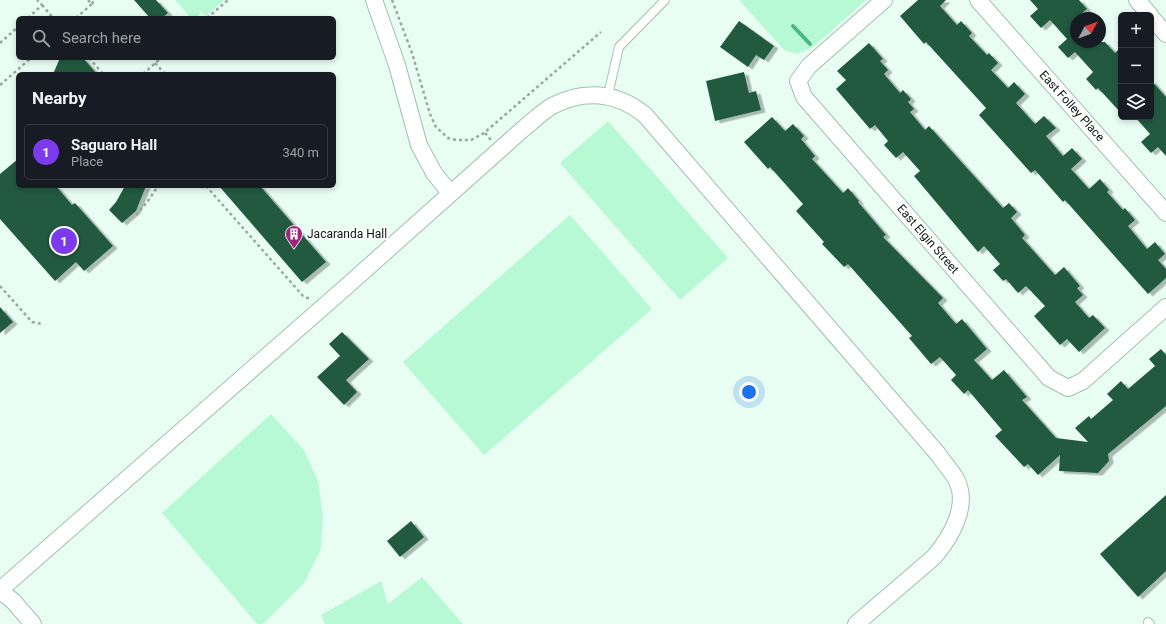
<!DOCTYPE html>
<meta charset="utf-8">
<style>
body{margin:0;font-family:Roboto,sans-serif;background:#242831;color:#f1f3f6}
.controls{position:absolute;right:12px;top:12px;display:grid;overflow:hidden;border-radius:6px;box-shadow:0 2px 6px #0003}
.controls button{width:36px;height:36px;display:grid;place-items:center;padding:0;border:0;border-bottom:1px solid #363941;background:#171b24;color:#f1f3f6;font:20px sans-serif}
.compass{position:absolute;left:1070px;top:12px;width:36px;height:36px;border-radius:50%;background:#171b24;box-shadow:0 2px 6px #0003;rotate:49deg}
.you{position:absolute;left:749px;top:392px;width:14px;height:14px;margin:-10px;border:3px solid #fff;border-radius:50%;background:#1a73e8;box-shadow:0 0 0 6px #1a73e833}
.badge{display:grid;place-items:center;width:26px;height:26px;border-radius:50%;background:#7c3aed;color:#fff;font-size:13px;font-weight:700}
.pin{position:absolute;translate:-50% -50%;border:2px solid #fff;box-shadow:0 1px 4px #0006}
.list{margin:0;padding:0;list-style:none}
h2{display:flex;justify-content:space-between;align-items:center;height:52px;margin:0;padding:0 16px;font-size:17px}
h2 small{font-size:13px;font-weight:400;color:#9ea1a6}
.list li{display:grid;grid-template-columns:26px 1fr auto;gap:12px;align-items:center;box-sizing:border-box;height:56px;margin:0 8px 8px;padding:0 8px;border:1px solid #363941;border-radius:6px}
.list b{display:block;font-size:15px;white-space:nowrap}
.list p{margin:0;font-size:13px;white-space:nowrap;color:#9ea1a6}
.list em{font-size:13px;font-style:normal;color:#9ea1a6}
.icon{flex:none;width:22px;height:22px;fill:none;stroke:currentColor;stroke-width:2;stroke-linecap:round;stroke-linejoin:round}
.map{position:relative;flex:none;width:1166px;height:624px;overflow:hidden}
.search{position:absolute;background:#171b24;box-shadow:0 2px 6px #0003;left:16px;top:16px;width:320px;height:44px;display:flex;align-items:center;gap:10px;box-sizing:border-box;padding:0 14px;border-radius:6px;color:#9ea1a6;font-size:15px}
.panel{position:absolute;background:#171b24;box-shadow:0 2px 6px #0003;left:16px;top:72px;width:320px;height:116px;border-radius:6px}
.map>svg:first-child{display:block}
</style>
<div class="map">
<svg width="1166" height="624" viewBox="0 0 1166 624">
<defs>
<filter id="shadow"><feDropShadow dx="4.5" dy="2.5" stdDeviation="0" flood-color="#0004"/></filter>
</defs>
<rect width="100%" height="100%" fill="#e9fef2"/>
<g fill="#b7f9d5">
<polygon points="175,0 224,0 206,16 202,12 196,18 191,18"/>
<polygon points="739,0 866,0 813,47 798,54 784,50"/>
<polygon points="608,121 728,258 680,300 560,163"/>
<polygon points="570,215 652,309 484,455 403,362"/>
<polygon points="271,414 304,450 318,481 323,517 321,549 304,583 263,624 257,624 162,513"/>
<polygon points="422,577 463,624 325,624 321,615 381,581 388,604"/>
</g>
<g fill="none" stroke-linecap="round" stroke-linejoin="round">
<polyline stroke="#4ab685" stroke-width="4" points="793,26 810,44"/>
</g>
<g fill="#215a40" filter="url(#shadow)">
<polygon points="134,0 156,0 168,13 162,18 150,18"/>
<polygon points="918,0 946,0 940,6 957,25 961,21 972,33 969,36 987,55 989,53 998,63 991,70 1008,88 1014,82 1025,94 1016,103 1035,124 1044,116 1056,128 1046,136 1063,156 1072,148 1082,159 1071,169 1089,189 1100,179 1109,190 1107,192 1123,210 1125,208 1135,220 1128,226 1147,249 1155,242 1165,254 1158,260 1166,269 1166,278 1148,294 1065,200 1063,202 1035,170 1031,173 979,115 986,108 926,42 924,44 900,16"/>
<polygon points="1030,0 1079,0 1087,9 1076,18 1076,42 1105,42 1115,53 1121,47 1121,113 1098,88 1096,90 1086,79 1093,72 1075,52 1068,58 1058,47 1067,39 1050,20 1041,28 1030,16 1038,9"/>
<polygon points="739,21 774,46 764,60 756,55 748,67 720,47"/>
<polygon points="869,43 883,59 880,61 888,70 884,74 900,93 903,90 911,99 908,102 914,109 910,112 925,130 929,126 1003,208 1009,203 1017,212 1011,218 1025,235 1022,238 1055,275 1064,267 1080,286 1077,288 1083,295 1075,302 1089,318 1093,315 1105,328 1079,352 1067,339 1060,345 1034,316 1045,306 1026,286 1018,293 1006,279 1003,281 993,270 1000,264 984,246 978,252 914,176 920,171 903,152 896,158 884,145 888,141 875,125 870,129 836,89 846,80 837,71"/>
<polygon points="60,58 83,58 97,74 53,74"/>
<polygon points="744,72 749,93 756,91 761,110 715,121 706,81"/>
<polygon points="1151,80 1166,97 1166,156 1158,147 1151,153 1141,142 1150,134 1135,117 1151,117"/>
<polygon points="772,117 785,131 793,124 804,136 801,139 815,156 812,159 843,193 848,188 859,201 858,202 886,235 883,237 943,298 938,303 956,324 962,319 987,349 974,360 992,380 1004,370 1027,397 1022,400 1056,438 1088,442 1075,428 1089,416 1091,419 1113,400 1107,394 1121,381 1128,389 1155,366 1149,359 1161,349 1166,355 1166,406 1108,454 1109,461 1098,473 1059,471 1060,455 1038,475 1028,464 1024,467 995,436 1002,430 968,390 964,394 951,380 956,375 940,357 931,364 909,338 912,336 848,264 844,267 822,244 824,242 796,211 803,204 770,167 768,169 744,142"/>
<polygon points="18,159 18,186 56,186 72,205 75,203 113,246 84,271 76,262 55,281 0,219 0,174"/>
<polygon points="125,186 146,186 136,211 122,223 109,210 116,202"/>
<polygon points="219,186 260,186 326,262 302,282"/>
<polygon points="0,307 13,322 0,333"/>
<polygon points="342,332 369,359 346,380 357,392 344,405 317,377 340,356 329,344"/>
<polygon points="1166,495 1166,571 1138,597 1100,554"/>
<polygon points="411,521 424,537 400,557 387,541"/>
</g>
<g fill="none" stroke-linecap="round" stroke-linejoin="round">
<g stroke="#a0c1af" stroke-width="10">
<g id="lane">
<polyline points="608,95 619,47 665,0"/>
<polyline points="1148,622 1150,624"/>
</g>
</g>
<g stroke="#a0c1af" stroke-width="18">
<g id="street">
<polyline points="374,0 397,65 419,145 434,173 450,193"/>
<polyline points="884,0 809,66 798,81 804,97 1049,378 1068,388 1083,381 1166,307"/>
<polyline points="978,0 1166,213"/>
<polyline points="1137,0 1150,15"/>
<polyline points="1151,17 1166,34"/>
<path d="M0,590L347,286L523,129C532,122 542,112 552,106C584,89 617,92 645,115L938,454C943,462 951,470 956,479C970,505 951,537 934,557L856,624"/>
<polyline points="0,591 13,601 33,624"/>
</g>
</g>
<g stroke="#97a99f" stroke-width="2.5" stroke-dasharray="3 3" stroke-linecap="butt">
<polyline points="392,0 412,53 430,114 436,127 448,138 456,140 471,140 484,133 601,32"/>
<polyline points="92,4 94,0"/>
<polyline points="42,5 53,18"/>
<polyline points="28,18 42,5 37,0"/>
<polyline points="76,18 92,4 88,0"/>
<polyline points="207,18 228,0"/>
<polyline points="0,43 18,27"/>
<polyline points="89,58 103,74"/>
<polyline points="155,63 165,74"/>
<polyline points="143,74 161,58"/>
<polyline points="0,85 31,58"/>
<polyline points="485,133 491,140"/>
<polyline points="206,186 303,296 310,299"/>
<polyline points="136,215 148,201 158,186"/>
<polyline points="0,286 32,322 42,324"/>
</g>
<use href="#lane" stroke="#fff" stroke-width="8"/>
<use href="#street" stroke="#fff" stroke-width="16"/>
</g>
<defs>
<g id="building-pin" transform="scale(0.9)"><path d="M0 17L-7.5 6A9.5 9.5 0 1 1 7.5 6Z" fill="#9d257d" stroke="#fff"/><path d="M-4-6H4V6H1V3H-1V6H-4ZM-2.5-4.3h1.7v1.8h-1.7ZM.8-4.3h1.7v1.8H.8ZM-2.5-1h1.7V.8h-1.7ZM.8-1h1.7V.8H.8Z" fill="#fff"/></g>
</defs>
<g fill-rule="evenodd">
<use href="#building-pin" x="294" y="234"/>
</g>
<g text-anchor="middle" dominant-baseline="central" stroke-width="4" stroke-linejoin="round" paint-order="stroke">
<g font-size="12" fill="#0a1710" stroke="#fff">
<text transform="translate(1072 106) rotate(48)">East Folley Place</text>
<text transform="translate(928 239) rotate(49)">East Elgin Street</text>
</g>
<g font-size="12" fill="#0a1710" stroke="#fff" text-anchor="start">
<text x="307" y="234">Jacaranda Hall</text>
</g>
</g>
</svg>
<div class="controls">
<button>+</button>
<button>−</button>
<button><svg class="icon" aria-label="layers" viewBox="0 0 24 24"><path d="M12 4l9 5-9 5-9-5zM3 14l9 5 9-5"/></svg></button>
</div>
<svg class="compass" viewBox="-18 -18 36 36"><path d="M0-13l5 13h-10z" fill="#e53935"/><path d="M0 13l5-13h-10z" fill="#9ea1a6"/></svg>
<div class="you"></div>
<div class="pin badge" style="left:64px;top:241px">1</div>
<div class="search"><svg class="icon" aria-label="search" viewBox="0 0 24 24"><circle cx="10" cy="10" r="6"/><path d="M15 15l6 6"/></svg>Search here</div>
<section class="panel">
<h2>Nearby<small></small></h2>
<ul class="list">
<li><span class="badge">1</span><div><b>Saguaro Hall</b><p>Place</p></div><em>340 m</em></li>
</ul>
</section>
</div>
